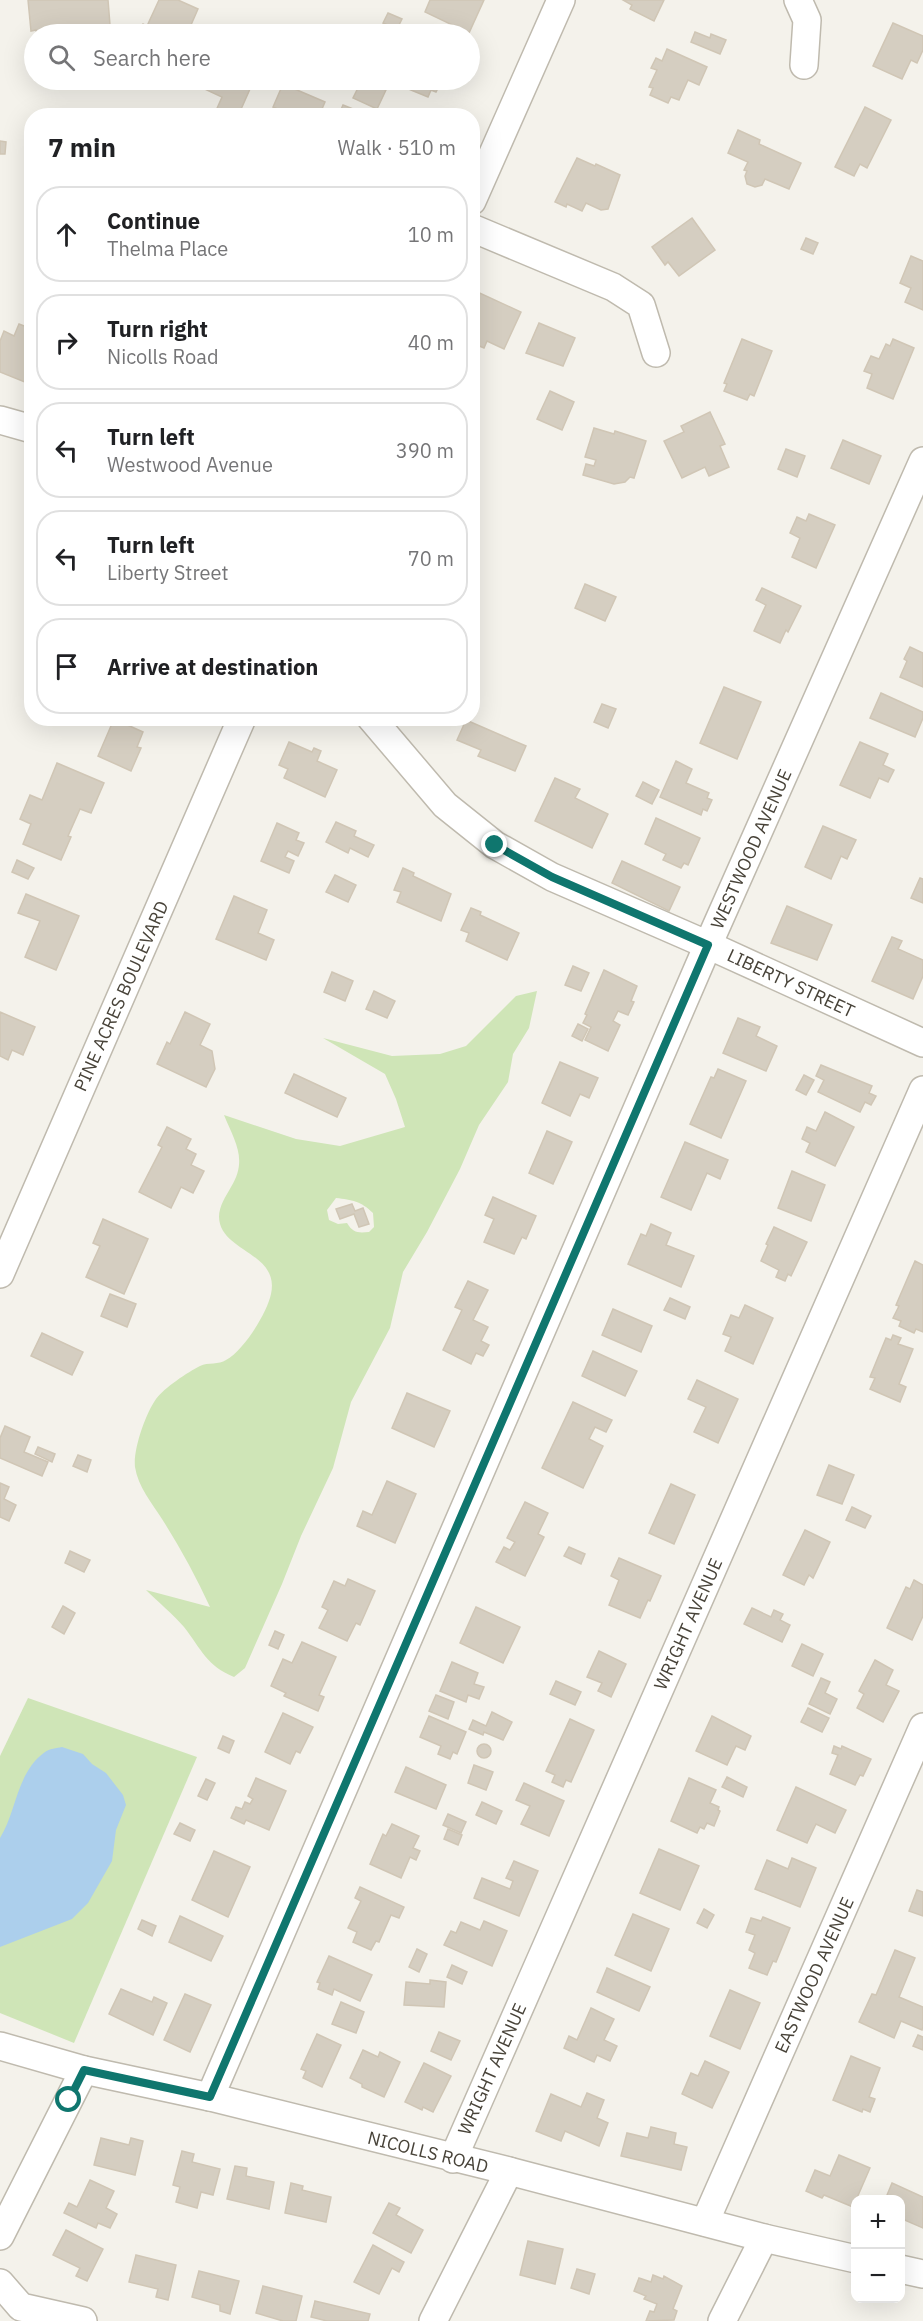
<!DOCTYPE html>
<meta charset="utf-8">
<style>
body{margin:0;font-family:"IBM Plex Sans",sans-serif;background:#f2f2f2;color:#202124}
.controls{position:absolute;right:18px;bottom:18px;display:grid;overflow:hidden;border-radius:12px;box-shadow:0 6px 24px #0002}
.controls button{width:54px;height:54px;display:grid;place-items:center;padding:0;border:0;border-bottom:2px solid #e0e0e0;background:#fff;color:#202124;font:30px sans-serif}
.stop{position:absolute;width:18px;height:18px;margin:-14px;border:4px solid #0f766e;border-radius:50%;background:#fff}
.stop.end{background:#0f766e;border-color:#fff;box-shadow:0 2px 6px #0008}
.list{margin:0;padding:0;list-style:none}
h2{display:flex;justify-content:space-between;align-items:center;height:78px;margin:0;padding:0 24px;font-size:26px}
h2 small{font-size:20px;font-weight:400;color:#757577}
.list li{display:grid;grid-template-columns:39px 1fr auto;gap:18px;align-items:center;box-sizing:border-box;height:96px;margin:0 12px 12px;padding:0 12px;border:2px solid #e0e0e0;border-radius:24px}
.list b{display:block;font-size:22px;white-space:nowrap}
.list p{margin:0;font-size:20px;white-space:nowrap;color:#757577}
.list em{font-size:20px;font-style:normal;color:#757577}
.icon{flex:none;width:33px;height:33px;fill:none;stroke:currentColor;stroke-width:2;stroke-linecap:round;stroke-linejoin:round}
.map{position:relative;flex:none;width:923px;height:2321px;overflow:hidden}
.search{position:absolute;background:#fff;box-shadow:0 6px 24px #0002;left:24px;top:24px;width:456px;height:66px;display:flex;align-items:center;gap:15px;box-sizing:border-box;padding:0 21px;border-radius:33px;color:#757577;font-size:22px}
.panel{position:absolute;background:#fff;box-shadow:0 6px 24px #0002;left:24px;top:108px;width:456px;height:618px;border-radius:24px}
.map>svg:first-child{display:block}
</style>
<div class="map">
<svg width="923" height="2321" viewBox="0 0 923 2321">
<rect width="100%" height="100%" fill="#f4f2eb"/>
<g fill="#cfe5b7" fill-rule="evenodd">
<path d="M537,991L529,1028L513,1054L508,1082L479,1125L460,1169L427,1232L403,1272L390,1328L351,1402L333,1468L301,1536L282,1584L245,1668L234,1677C207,1666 201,1649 184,1627C173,1614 158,1602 146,1590L210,1607C196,1577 180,1547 162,1519C152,1503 138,1487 135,1467C133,1449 146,1413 156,1399C164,1388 188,1372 200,1366C208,1362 219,1365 226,1360C244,1350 267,1313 271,1294C280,1252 220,1252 219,1217C219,1206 226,1196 231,1187C248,1159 235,1142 224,1115L296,1139L340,1146L405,1127L396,1099L385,1074L323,1038L392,1056L440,1054L466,1046L516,996ZM336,1198C352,1200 361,1201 373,1213L374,1227L369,1232C358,1233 353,1233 347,1223L338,1224L329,1220L327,1210Z"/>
<polygon points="28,1698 197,1757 74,2043 0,2013 0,1756"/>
</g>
<path fill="#accfec" d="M62,1747L83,1754L92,1764L106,1773L123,1795L126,1805L116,1830L112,1861L88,1903L72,1919L0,1947V1838C17,1811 16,1773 45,1752C49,1749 57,1748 62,1747Z"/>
<g fill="#d5cec1" stroke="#d0c6b5" stroke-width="1.5">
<polygon points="28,0 108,0 110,25 107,26 107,29 96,30 97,34 37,34 36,30 31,31"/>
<polygon points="159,0 178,0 198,9 187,34 139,34 143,24 147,26"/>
<polygon points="430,0 484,0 469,33 425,12"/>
<polygon points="623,0 664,0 654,21 630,9 632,5"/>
<polygon points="388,13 402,19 397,29 383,23"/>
<polygon points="893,23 923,36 923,50 917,63 911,60 902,79 873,66"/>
<polygon points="695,32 710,38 711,34 726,40 720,54 691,42"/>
<polygon points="667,49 707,67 699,85 688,80 679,100 671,97 668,103 650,95 653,88 649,87 657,70 651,68 656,58 662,61"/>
<polygon points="201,80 254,80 238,116 220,116 215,113 222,97 198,86"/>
<polygon points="362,80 386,90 377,109 353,98"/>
<polygon points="395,80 442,80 436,92 431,90 428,97 394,83"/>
<polygon points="283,84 325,102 319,116 293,116 273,107"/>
<polygon points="343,105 358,111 356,116 339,114"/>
<polygon points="865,107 891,120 867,168 860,164 854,176 835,167"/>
<polygon points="738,130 760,140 759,144 801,163 789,189 765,179 762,185 755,187 747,184 745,176 747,171 744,170 748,162 728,153"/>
<polygon points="0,141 6,142 5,154 0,154"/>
<polygon points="577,158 595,166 596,164 620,175 608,209 601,210 586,203 582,211 567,204 566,207 555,202"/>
<polygon points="692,218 715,250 679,276 668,262 665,265 652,247"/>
<polygon points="806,238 818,243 813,254 801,249"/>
<polygon points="911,256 923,261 923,310 905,302 911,288 900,283"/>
<polygon points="473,290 521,312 504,349 487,341 484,348 472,343"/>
<polygon points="539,323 575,338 563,366 526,353"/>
<polygon points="19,324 32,329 32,385 0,372 0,341 4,331 14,336"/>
<polygon points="742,339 772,351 754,396 750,394 747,400 724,391 727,384 724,383"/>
<polygon points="893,339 914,348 893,399 867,388 872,374 864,371 871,356 879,359 886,344 890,346"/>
<polygon points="550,391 574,402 562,430 537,419"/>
<polygon points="710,412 725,444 720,446 729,467 709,476 705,467 682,478 664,441 684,432 681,426"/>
<polygon points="594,428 614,434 615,431 646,441 634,478 630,477 625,482 614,484 583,475 586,464 594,466 596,460 585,457"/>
<polygon points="843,440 881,456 869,484 831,468"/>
<polygon points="786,449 805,456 797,477 778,469"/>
<polygon points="809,514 835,525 816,568 792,557 800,538 790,533 797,517 806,521"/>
<polygon points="585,584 616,597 605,621 575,608"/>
<polygon points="762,588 801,606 788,632 786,630 780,643 754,631 766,605 756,600"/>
<polygon points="910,647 923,653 923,687 900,677 907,661 904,659"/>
<polygon points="724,687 761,702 737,759 700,743"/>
<polygon points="881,693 923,712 923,718 915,737 870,718"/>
<polygon points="602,704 616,709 608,728 594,722"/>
<polygon points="114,719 143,732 137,747 141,748 131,771 98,756"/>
<polygon points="466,720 526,746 515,771 478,756 481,750 457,740"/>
<polygon points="289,742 312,752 314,748 321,751 317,761 337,770 325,797 284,778 288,769 279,765"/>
<polygon points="860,742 888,754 883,765 894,770 888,782 879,778 870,798 840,785"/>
<polygon points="676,761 692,769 686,783 709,793 707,798 712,800 707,811 703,809 701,815 660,797"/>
<polygon points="57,763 104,783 91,813 80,809 68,836 71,837 61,860 23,844 31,824 20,819 30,795 42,800"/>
<polygon points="555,778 580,789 575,798 608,814 592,848 535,821"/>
<polygon points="643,782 659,790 652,804 636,796"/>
<polygon points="656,818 700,838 688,865 684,863 681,868 663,860 666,854 645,844"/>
<polygon points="336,822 356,831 354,836 374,845 368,857 350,848 348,853 326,842"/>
<polygon points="277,823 299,833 296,840 304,843 298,856 288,851 285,857 294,861 289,873 261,861"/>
<polygon points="823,826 856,840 847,859 841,856 831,879 805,867"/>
<polygon points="17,860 34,868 28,879 12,872"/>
<polygon points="622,861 680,887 669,911 612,883"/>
<polygon points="403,868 414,873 413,876 451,894 441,921 397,902 401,892 394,890"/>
<polygon points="335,875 356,885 348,902 326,892"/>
<polygon points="920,878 923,879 923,903 911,898"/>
<polygon points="26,894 79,916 56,970 25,957 40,921 18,913"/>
<polygon points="234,896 267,910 258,933 274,940 266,960 216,939"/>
<polygon points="787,906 832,925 817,960 771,943"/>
<polygon points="471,908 481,912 480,915 519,933 507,960 466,941 469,933 461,930"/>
<polygon points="892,937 902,941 898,949 923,960 923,976 913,999 872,981"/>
<polygon points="573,966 589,973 581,991 565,985"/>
<polygon points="604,970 637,986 631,1001 634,1002 628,1015 618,1011 613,1021 620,1025 608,1051 585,1040 591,1027 583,1023 587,1015 585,1014"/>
<polygon points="332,972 353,981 345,1001 324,992"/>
<polygon points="374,991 395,1001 387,1018 366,1009"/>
<polygon points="0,1012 35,1027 23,1055 12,1050 8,1060 0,1056"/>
<polygon points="185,1012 210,1024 200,1045 212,1051 215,1069 206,1087 157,1064 167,1042 170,1044"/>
<polygon points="738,1018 760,1027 756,1036 777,1046 766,1071 723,1053"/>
<polygon points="578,1024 588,1029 582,1041 572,1036"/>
<polygon points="560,1062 598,1078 589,1098 580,1094 570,1116 542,1103"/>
<polygon points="821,1065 872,1086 869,1093 876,1096 871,1105 865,1102 860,1112 818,1092 824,1080 816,1076"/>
<polygon points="718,1069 746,1081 721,1138 690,1124 711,1077 714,1078"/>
<polygon points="294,1074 346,1098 337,1117 285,1093"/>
<polygon points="804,1075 814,1080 806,1095 796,1090"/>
<polygon points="825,1112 854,1127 835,1166 806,1152 810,1143 802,1139 807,1127 816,1131"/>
<polygon points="167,1127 191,1139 186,1149 196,1154 191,1165 204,1171 193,1193 181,1187 171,1208 139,1192 162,1147 158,1145"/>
<polygon points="547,1131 572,1142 553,1184 529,1173"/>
<polygon points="685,1142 728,1160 720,1179 707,1173 691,1210 661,1197"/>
<polygon points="792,1171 825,1185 811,1221 778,1208"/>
<polygon points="493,1197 536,1216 526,1239 522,1237 514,1254 484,1242 494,1219 485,1215"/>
<polygon points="352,1204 355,1211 363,1208 369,1224 359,1227 354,1214 340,1219 336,1209"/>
<polygon points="103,1219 148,1239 124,1294 86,1277 100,1246 93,1243"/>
<polygon points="651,1224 671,1233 666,1245 694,1256 681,1287 628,1264 641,1234 646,1236"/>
<polygon points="774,1227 807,1242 791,1276 788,1274 785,1281 776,1277 779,1270 761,1261 768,1245 766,1244"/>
<polygon points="915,1261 923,1265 923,1332 916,1329 914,1333 899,1326 901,1321 893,1318 899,1306 896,1305"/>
<polygon points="468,1281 488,1290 473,1320 488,1327 481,1341 489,1345 483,1356 476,1353 471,1364 443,1350 462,1310 455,1307"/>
<polygon points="110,1294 136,1304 127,1327 101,1316"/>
<polygon points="670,1298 690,1307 685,1319 664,1310"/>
<polygon points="745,1305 773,1318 753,1364 725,1351 731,1337 723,1334 731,1315 739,1318"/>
<polygon points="613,1309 652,1326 641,1352 602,1335"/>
<polygon points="42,1333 83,1352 72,1375 31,1356"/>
<polygon points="893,1335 901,1338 898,1344 913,1349 899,1384 906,1387 900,1402 870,1389 875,1378 870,1377 886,1338 891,1340"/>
<polygon points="593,1351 637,1371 625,1396 582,1376"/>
<polygon points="697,1380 738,1399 718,1443 694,1432 706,1407 688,1399"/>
<polygon points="407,1393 450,1411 434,1447 392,1428"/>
<polygon points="573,1402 612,1420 606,1432 595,1427 589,1439 603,1446 583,1488 542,1468"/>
<polygon points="5,1426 30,1437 24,1452 48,1462 42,1476 0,1458 0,1438"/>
<polygon points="38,1447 55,1454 52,1462 35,1454"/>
<polygon points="78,1455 91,1460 87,1472 73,1466"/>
<polygon points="829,1465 854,1475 842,1504 817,1495"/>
<polygon points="387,1481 416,1494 395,1543 357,1526 363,1511 372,1515"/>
<polygon points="0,1483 9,1487 4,1499 16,1505 9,1521 0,1517"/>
<polygon points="671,1484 695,1495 674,1544 649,1533"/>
<polygon points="525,1502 548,1513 538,1534 544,1537 525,1576 496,1562 504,1547 510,1550 515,1542 507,1538"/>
<polygon points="852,1507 871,1516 865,1528 846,1520"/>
<polygon points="805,1530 830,1542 813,1578 809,1575 804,1585 783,1575"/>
<polygon points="569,1547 585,1554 581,1564 564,1556"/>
<polygon points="70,1551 90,1560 84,1572 65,1563"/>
<polygon points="619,1558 661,1576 650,1601 648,1600 640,1618 609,1605 619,1580 611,1576"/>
<polygon points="348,1579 375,1591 360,1625 356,1623 347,1641 319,1628 328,1610 322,1607 334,1581 345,1586"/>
<polygon points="914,1580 923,1585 923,1616 912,1640 887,1628 906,1587 910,1589"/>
<polygon points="63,1606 75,1613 64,1634 52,1627"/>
<polygon points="476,1607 520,1627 503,1663 460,1643"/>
<polygon points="752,1608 771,1617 774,1610 783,1614 780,1620 790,1625 782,1642 744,1624"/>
<polygon points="275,1631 284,1635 278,1649 269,1645"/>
<polygon points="302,1642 336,1657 319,1695 324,1697 318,1711 284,1696 286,1693 271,1686 283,1659 292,1663"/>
<polygon points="802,1644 823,1654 813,1676 792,1666"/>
<polygon points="599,1651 626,1664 611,1697 598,1691 602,1683 587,1677"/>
<polygon points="875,1660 893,1670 886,1685 899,1691 883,1722 857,1708 864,1694 859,1691"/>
<polygon points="452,1662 478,1673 474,1684 484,1687 479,1699 468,1695 466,1702 440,1691"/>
<polygon points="821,1678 830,1682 825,1693 837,1699 830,1714 809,1704"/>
<polygon points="556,1681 581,1692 575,1705 550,1694"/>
<polygon points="436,1695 454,1702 448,1719 429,1711"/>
<polygon points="808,1708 829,1718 822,1732 801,1722"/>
<polygon points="492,1712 512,1722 503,1740 484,1732 483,1735 469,1729 473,1720 486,1726"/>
<polygon points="283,1713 313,1727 300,1753 296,1751 290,1764 265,1752"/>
<polygon points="429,1716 466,1732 457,1754 453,1752 450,1759 438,1754 441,1746 420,1737"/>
<polygon points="712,1716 751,1736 745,1750 736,1746 727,1765 696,1751"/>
<polygon points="570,1719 594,1730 571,1782 566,1780 563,1787 552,1782 555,1775 546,1771"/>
<polygon points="223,1736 234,1741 229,1753 218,1748"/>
<circle cx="484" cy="1751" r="7"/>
<polygon points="834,1746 841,1749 842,1746 871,1759 863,1776 860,1775 855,1785 830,1774 838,1755 832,1753"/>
<polygon points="474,1765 493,1772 486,1790 468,1783"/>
<polygon points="406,1767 446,1785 436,1809 395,1792"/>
<polygon points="727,1777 747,1787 743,1797 722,1787"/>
<polygon points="256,1778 286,1791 269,1830 246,1820 244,1824 231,1818 236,1807 242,1809 245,1802 250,1804 253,1799 248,1796"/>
<polygon points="689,1778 716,1790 710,1803 719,1807 718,1810 720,1811 714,1826 707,1823 704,1829 700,1827 697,1833 671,1821"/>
<polygon points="206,1779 215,1783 207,1800 198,1796"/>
<polygon points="524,1783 564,1801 549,1836 521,1824 530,1806 516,1800"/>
<polygon points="796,1787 846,1810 835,1833 816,1824 807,1843 777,1830"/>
<polygon points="482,1802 502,1811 496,1824 476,1815"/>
<polygon points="448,1814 466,1822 461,1833 443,1825"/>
<polygon points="180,1823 195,1830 190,1841 174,1834"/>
<polygon points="392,1824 419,1836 413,1848 420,1851 416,1860 410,1857 401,1878 370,1864 383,1834 386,1836"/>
<polygon points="448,1829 462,1835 458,1845 444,1839"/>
<polygon points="659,1849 699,1866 680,1910 640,1893"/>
<polygon points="214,1851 250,1867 228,1917 192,1900"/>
<polygon points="792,1858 816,1868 800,1907 755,1889 767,1860 788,1869"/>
<polygon points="514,1861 538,1871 519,1916 474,1898 482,1878 510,1889 513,1881 506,1878"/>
<polygon points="360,1887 404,1907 399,1918 391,1915 379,1942 376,1941 371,1950 353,1942 357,1932 348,1928 361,1901 355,1898"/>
<polygon points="917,1890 923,1892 923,1916 909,1911"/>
<polygon points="704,1909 714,1915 707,1928 697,1923"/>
<polygon points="633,1914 669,1929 651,1971 615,1955"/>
<polygon points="180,1916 223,1936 211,1961 169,1942"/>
<polygon points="763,1917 790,1928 776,1962 773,1961 767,1975 749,1968 755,1953 749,1950 755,1935 746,1932 751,1918 761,1921"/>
<polygon points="142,1920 156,1926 152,1936 138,1929"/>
<polygon points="484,1921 507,1931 492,1966 444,1945 451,1931 456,1933 461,1922 480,1930"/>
<polygon points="417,1949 427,1954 419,1972 409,1967"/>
<polygon points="895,1950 915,1958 899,1997 923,2007 923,2027 922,2030 901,2021 894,2038 859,2022 872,1994 876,1995"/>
<polygon points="329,1956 372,1975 360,2001 334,1989 332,1995 318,1989 320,1983 317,1982"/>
<polygon points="452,1965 467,1972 462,1984 447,1977"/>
<polygon points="607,1968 650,1987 639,2011 597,1992"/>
<polygon points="430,1980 446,1982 444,2007 404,2005 406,1982 430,1984"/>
<polygon points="121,1989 152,2002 154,1997 167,2003 153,2035 109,2014"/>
<polygon points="730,1990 760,2003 740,2049 710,2036"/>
<polygon points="185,1994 211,2005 190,2052 164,2040"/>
<polygon points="341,2002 364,2012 356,2033 332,2024"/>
<polygon points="591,2008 614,2019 604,2040 617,2046 610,2061 597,2055 594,2062 564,2048 569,2036 577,2040"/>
<polygon points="439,2032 460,2041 451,2060 431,2051"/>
<polygon points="317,2034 341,2045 322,2087 303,2078 306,2071 301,2069"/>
<polygon points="918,2035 923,2037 923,2050 913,2046"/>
<polygon points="363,2050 378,2057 380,2052 400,2062 384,2097 362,2087 362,2084 350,2078"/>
<polygon points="851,2056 880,2068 869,2097 875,2099 870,2112 863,2109 862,2112 833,2100"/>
<polygon points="705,2061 729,2072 712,2108 682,2094 691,2073 698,2076"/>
<polygon points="424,2063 451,2076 433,2112 423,2107 422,2110 405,2102"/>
<polygon points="587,2093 604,2100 597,2118 608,2123 599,2146 565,2131 561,2141 536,2131 551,2094 581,2107"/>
<polygon points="651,2127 676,2133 674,2144 687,2147 681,2170 621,2156 627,2133 648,2138"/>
<polygon points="101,2138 129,2145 131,2138 143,2141 135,2175 94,2165"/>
<polygon points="182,2151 194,2154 192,2162 220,2169 213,2195 201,2192 197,2208 176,2202 180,2187 173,2185"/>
<polygon points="839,2155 870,2168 853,2207 824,2195 822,2198 806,2191 815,2170 830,2176"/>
<polygon points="235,2166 247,2168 246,2176 274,2182 269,2209 227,2199"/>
<polygon points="90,2180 114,2191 106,2208 117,2214 110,2228 98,2223 96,2228 64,2213 69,2203 77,2207"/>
<polygon points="291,2183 303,2186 302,2190 331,2197 326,2222 285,2213"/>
<polygon points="892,2183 923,2197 923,2228 900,2218 900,2200 885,2200"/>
<polygon points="389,2203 400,2208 396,2215 423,2230 411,2253 373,2233"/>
<polygon points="66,2230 103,2249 87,2281 76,2276 80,2268 53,2255"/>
<polygon points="528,2241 563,2249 555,2284 520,2275"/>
<polygon points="373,2245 404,2262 399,2272 392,2268 379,2294 354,2282"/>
<polygon points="136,2255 176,2265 168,2300 156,2297 158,2289 129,2282"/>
<polygon points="577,2269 595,2274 589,2294 571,2288"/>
<polygon points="199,2271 239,2281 230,2314 220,2311 220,2305 192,2297"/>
<polygon points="653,2275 663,2279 664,2276 682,2286 673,2309 677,2311 674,2320 646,2321 650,2311 654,2312 657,2304 644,2299 646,2296 634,2291 639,2278 651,2282"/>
<polygon points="263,2286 302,2296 296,2321 283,2321 256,2313"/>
<polygon points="315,2301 370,2314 368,2321 327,2321 311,2317"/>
</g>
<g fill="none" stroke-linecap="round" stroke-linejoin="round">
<g stroke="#bfbaae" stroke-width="30">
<g id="minor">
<polyline points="798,0 807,20 804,65"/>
<polyline points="472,201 561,0"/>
<polyline points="472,228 613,287 641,305 656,353"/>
<polyline points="0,420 32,429"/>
<polyline points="371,718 445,805 495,845 552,877 708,945 923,1043"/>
<polyline points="0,1274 242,718"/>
<polyline points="0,2046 84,2070 210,2097 509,2171 764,2238 856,2259"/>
<polyline points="210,2097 708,945 923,461"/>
<polyline points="453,2159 923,1090"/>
<polyline points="705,2222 923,1727"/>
<polyline points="0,2236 84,2070"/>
<polyline points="900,2269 923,2274"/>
<polyline points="0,2283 21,2307 83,2321"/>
<polyline points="433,2321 509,2171"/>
<polyline points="722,2321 764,2238"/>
</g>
</g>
<use href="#minor" stroke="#fff" stroke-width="27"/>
</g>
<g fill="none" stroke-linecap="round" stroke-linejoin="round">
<polyline stroke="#0f766e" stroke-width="8" points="69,2100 84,2070 210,2097 708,945 552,877 495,845"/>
</g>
<g text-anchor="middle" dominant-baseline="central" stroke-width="4.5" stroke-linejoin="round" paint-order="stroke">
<g font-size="18" fill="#484339" stroke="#fff">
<text transform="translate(751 849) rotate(-66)">WESTWOOD AVENUE</text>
<text transform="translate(791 983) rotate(25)">LIBERTY STREET</text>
<text transform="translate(121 996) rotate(-66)">PINE ACRES BOULEVARD</text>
<text transform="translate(688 1624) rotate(-66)">WRIGHT AVENUE</text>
<text transform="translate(814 1975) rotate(-66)">EASTWOOD AVENUE</text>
<text transform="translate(492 2069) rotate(-66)">WRIGHT AVENUE</text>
<text transform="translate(428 2152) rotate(14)">NICOLLS ROAD</text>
</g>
</g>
</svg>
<div class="controls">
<button>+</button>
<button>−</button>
</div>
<div class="stop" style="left:69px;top:2100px"></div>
<div class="stop end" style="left:495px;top:845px"></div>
<div class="search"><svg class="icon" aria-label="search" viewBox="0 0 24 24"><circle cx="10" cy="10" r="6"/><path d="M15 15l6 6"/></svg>Search here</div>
<section class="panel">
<h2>7 min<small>Walk · 510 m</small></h2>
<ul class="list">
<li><svg class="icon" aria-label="ahead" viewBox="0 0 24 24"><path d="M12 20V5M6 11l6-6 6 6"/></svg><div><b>Continue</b><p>Thelma Place</p></div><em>10 m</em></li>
<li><svg class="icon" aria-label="right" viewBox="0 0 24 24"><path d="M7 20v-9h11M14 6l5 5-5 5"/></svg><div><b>Turn right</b><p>Nicolls Road</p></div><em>40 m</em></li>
<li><svg class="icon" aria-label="left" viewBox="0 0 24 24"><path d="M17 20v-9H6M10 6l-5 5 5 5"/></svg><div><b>Turn left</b><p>Westwood Avenue</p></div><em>390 m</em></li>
<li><svg class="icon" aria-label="left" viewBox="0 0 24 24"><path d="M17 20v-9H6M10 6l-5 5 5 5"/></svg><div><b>Turn left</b><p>Liberty Street</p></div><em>70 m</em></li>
<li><svg class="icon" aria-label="arrive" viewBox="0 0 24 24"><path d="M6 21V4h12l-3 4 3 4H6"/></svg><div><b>Arrive at destination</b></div></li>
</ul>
</section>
</div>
